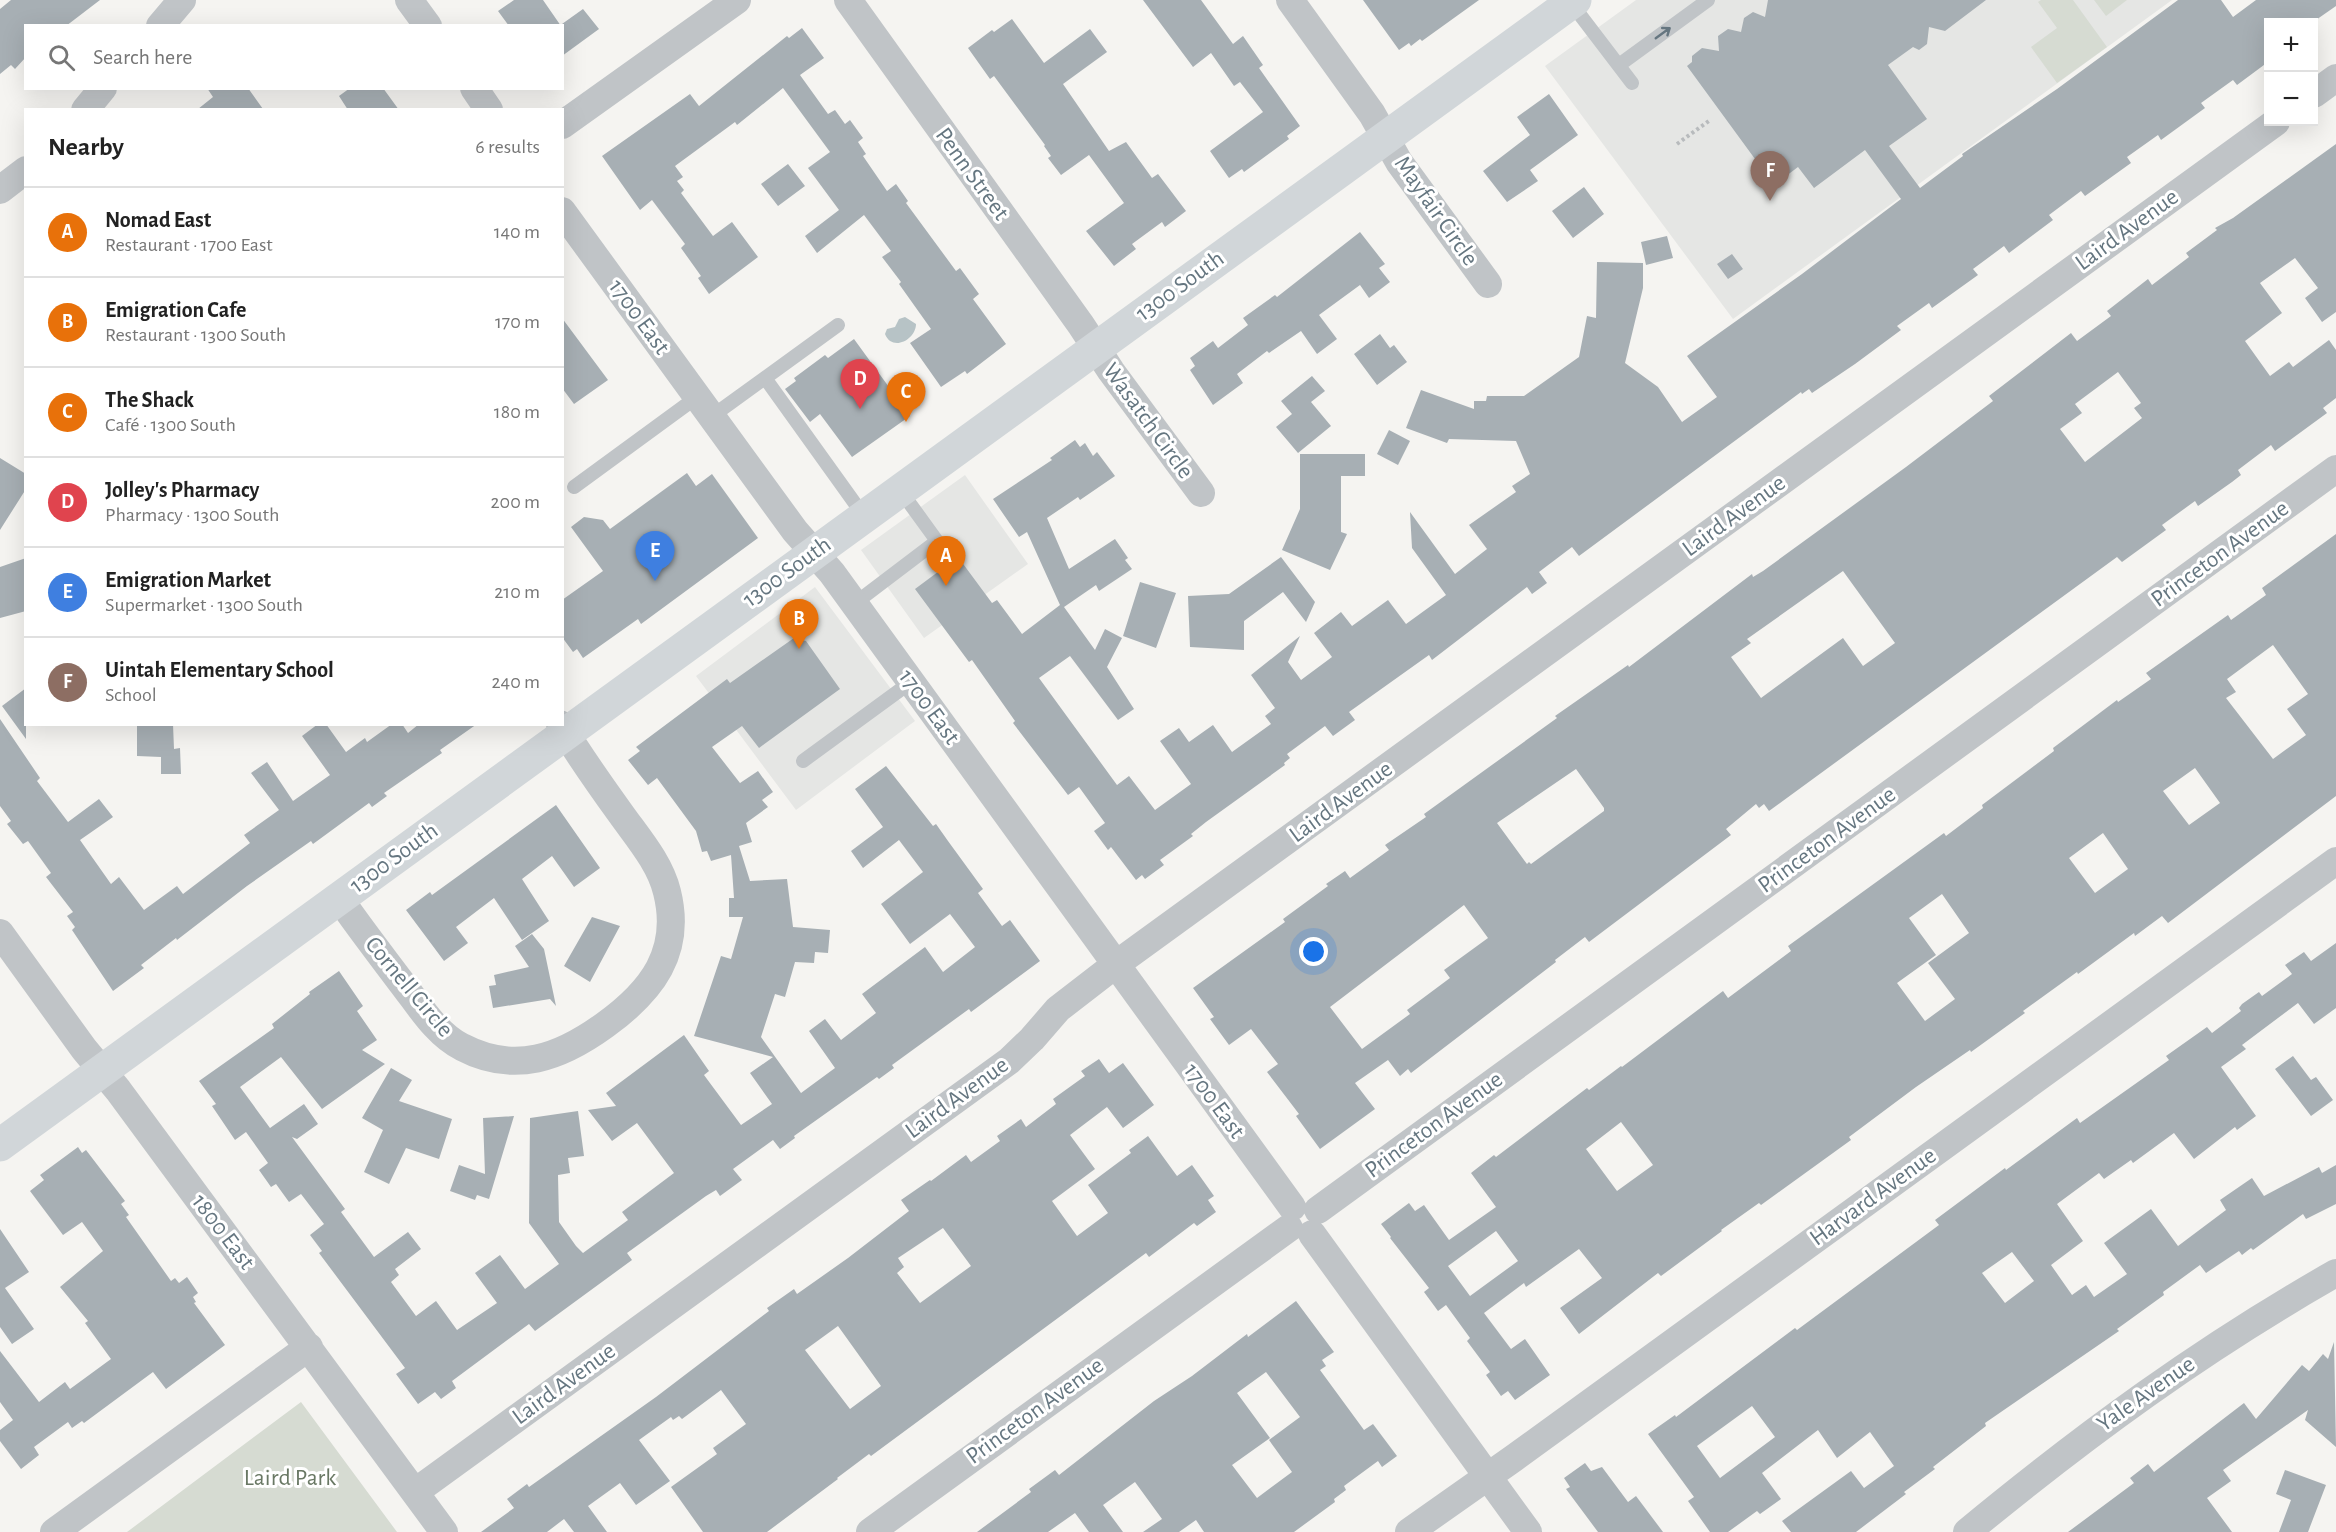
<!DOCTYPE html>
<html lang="en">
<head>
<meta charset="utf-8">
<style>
  :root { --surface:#fff; --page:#f2f2f2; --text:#222; --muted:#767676; --line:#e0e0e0; --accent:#d93025 }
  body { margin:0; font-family:"Alegreya Sans",sans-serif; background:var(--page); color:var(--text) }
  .controls { position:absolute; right:18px; top:18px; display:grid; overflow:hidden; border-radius:0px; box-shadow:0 6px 24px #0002 }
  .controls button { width:54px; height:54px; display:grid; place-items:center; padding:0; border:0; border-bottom:2px solid var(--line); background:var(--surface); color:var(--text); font:30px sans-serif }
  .you { position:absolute; left:1314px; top:952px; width:21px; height:21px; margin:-15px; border:4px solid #fff; border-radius:50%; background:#1a73e8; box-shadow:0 0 0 9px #1a73e833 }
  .badge { display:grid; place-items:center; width:39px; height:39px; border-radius:50%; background:var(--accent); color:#fff; font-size:20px; font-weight:700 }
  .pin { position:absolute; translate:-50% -50px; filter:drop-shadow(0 2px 3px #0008) }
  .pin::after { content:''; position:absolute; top:32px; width:21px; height:18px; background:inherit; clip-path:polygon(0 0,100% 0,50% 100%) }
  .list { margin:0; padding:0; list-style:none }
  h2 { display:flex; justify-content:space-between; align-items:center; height:78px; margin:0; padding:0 24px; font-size:26px }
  h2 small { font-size:20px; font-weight:400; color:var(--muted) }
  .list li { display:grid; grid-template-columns:39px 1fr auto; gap:18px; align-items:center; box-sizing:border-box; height:90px; padding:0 24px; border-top:2px solid var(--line) }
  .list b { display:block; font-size:22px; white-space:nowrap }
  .list p { margin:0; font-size:20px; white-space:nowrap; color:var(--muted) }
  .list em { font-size:20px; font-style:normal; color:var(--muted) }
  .icon { flex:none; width:33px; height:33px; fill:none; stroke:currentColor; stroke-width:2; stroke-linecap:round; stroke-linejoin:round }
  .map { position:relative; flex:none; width:2336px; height:1532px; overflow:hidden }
  .search { position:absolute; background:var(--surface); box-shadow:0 6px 24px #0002; left:24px; top:24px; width:540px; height:66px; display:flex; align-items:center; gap:15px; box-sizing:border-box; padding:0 21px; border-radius:0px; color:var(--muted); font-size:22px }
  .panel { position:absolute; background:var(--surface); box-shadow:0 6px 24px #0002; left:24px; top:108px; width:540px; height:618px; border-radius:0px }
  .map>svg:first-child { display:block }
</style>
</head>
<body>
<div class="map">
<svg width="2336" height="1532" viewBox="0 0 2336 1532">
  <rect width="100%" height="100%" fill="#f5f4f1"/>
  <path fill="#e5e6e4" d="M1636,0H2172L1733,319L1545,66Z
    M965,475L1028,564L924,638L861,550Z
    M815,587L915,721L796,810L696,676Z"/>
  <path fill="#d6dbd2" d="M2041,0H2073L2107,47L2057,83L2031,47L2057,28L2038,2Z
    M2094,0H2127L2106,16Z
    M301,1402L397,1532H127Z"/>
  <path fill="#b7c3c6" d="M905,317L916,324C916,340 892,352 885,334L887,329L895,327L899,319Z"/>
  <path fill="#a7afb4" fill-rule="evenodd" d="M11,0H100L66,26H26V57L15,69L11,65L0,74V9Z
    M514,0H543L561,26H509L498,11Z
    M1143,0H1201L1233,44L1243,36L1263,65L1259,68L1300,126L1287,136L1289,139L1244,172L1242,169L1229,178L1210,151L1263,112L1240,82L1234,86L1211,53L1193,67Z
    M1363,0H1479L1422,41L1420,39L1411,46L1409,43L1399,50Z
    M1768,0H1986L1945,31L1929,27L1927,44L1919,50L1913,47L1888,65L1927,119L1889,146L1920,188L1963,156L1962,154L2057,89L2178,0H2221L2233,17L2256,0H2336V6L2313,22H2268V62L2237,85L2233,80L2201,103L2205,108L2161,140L2158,135L2127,157L2131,163L2085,196L2081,191L2049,215L2053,220L2009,253L2004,246L1973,269L1978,275L1932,308L1929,303L1897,326L1901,330L1855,364L1812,393L1809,389L1802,394L1801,392L1579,556L1572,547L1539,572L1547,583L1532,594L1527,587L1432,660L1429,655L1349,712L1355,720L1333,736L1325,726L1287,754L1290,758L1284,763L1285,765L1206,822L1191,834L1193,836L1160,860L1164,865L1145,879L1142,875L1136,880L1111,847L1108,850L1094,831L1105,823L1079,787L1068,795L1013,723L1015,721L972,660L969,662L915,589L958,557L992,603L997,600L1022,634L1060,605L1027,532L1019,537L993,499L1052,460L1050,458L1075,440L1080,447L1085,443L1093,456L1097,452L1115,476L1080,500L1078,497L1047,518L1069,569L1115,539L1128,558L1125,560L1132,569L1099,591L1096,585L1064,607L1095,650L1105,629L1122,638L1107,667L1134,709L1118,720L1070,656L1039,678L1117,785L1129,776L1155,810L1191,784L1160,741L1179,728L1189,742L1213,725L1232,752L1271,724L1265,716L1275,708L1251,675L1300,636L1288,662L1301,680L1332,657L1314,633L1341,612L1352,626L1388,600L1406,624L1446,595L1412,548L1410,512L1455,574L1487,549L1469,525L1516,492L1512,486L1530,474L1516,441L1449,439L1447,443L1406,428L1421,390L1474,409V401H1486L1487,396H1524L1579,357L1587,316L1596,318L1597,262L1643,263V288L1625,363L1658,387L1682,422L1717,397L1687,356L1802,274L1901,199L1865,150L1814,188L1798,167L1774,185L1687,66L1692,62V56L1702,48L1719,51L1718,36L1728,29L1741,32L1744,18L1753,12L1765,17Z
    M583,9L599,29L562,56V24Z
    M1012,19L1044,63L1090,29L1107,52L1063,84L1109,151L1126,142L1152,178L1158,174L1186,211L1165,227L1162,222L1132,244L1136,249L1114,266L1086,231L1124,203L1089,155L1061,175L1048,158L1051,156L1044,146L1045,145L994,76L990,79L968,48L992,30L994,32Z
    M802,28L824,58L800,75L828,114L835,110L845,124L850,120L863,138L858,142L866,154L863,156L887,191L896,184L908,201L906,203L956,271L960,268L979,294L973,299L1006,344L967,374L965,371L941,387L910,343L931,329L899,284L901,282L882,257L891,251L864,215L817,253L805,236L839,210L808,168L830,152L783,88L737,125L735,122L675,166L683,177L677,181L684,190L681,193L713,236L732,222L758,257L709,294L698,278L701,276L681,248L685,244L652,200L640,210L602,156L690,94L699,106L787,36L789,38Z
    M207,88H248L263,109H198L213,97Z
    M350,88H383L399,110H348L339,96Z
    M1549,94L1578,135L1530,170L1538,181L1507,202L1483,171L1530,135L1517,117Z
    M2336,144V312L2322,322L2305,298L2318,288L2295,258L2260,283L2282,313L2245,341L2270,376L2289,362L2293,367L2329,340L2336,350V398L2323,408L2327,413L2275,451L2271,445L2238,470L2241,475L2232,482L2198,506L2195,501L2162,525L2166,530L2122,562L2117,557L1769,811L1764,804L1759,808L1756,804L1726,829L1731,835L1589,942L1585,937L1555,960L1556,962L1411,1073L1408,1069L1400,1076L1388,1060L1355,1083L1375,1109L1320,1149L1296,1116L1299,1114L1267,1072L1278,1064L1251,1029L1229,1045L1210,1019L1214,1017L1193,988L1285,922L1283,919L1328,886L1326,884L1345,871L1350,878L1389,850L1385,845L1426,817L1424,814L1557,718L1555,716L1628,665L1629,667L1752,574L1753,577L1763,571L1906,467L1993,401L1989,396L2071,333L2077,341L2111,316L2107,311L2148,279L2152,285L2189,257L2186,253L2217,230L2215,228L2233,218ZM2118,372L2141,403L2134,408L2142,418L2085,462L2060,429L2082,413L2075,404ZM1843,571L1895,643L1863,666L1843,638L1761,698L1731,657L1751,643L1747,639ZM1576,769L1604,808V811L1531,864L1529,862L1527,864L1497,823ZM1464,905L1488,938L1444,970L1450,978L1407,1010L1410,1014L1362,1049L1330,1007Z
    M788,164L805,186L778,206L761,184Z
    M1584,187L1604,214L1573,238L1552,211Z
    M1360,232L1385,264L1379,268L1390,282L1369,298L1360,285L1319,315L1337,339L1317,354L1301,331L1269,353L1267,351L1237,374L1243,383L1213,405L1190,370L1195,366L1190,358L1213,341L1218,348L1248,325L1243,318L1275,295L1277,297Z
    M1667,236L1673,258L1646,265L1641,242Z
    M1732,254L1743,269L1728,279L1717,264Z
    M562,318L608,380L574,404L562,388Z
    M1380,334L1390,348L1394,345L1407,362L1377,385L1354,354Z
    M854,339L910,416L852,457L820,414L810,422L785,389L796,381L794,378L825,355L828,358Z
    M1312,376L1325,391L1311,402L1331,426L1298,453L1276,427L1292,414L1281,401Z
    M1389,430L1410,441L1398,465L1377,454Z
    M1300,454H1365V476H1341V532L1347,534L1330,570L1282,550L1300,509Z
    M0,458L26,474V489L0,530Z
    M687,473L696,486L712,474L758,538L641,624L638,619L583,658L577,649L573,652L562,637V600L603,571L571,527L584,517L603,520L610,529Z
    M2336,534V796L2168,923L2162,916L2135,936L2134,933L2078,974L2077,972L2023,1011L2025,1013L1971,1052L1970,1050L1916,1087L1849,1137L1851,1140L1761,1205L1759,1203L1721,1230L1722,1231L1661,1276L1658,1273L1579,1334L1560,1308L1602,1278L1579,1249L1526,1287L1524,1283L1484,1313L1511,1349L1525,1339L1550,1375L1515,1400L1508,1391L1501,1396L1486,1375L1490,1372L1467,1341L1470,1338L1446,1305L1438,1311L1424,1292L1429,1288L1390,1238L1391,1237L1381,1224L1409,1203L1415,1211L1424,1205L1449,1240L1496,1207L1471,1173L1494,1155L1496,1157L1587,1088L1589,1090L1621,1066L1622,1067L1723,991L1728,998L1791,951L1788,946L1944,833L1946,836L1983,808L1982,805L2054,751L2053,748L2117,700L2118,702L2151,679L2146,673L2228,615L2231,620L2266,595L2262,588ZM2273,645L2308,694L2287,709L2306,735L2273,759L2226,698L2236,692L2227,679ZM2195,768L2220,803L2189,825L2163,791ZM2103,833L2128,869L2095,893L2069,858ZM1942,894L1969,933L1928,963L1955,999L1925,1021L1897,983L1936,955L1909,918ZM1621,1122L1653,1165L1617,1191L1586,1149ZM1496,1231L1518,1261L1470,1296L1448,1266Z
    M1281,557L1315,602L1306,622L1283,592L1244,621V650L1190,647L1188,596L1229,594Z
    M26,558V611L0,618V567Z
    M1140,582L1176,593L1156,648L1123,636Z
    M794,638L806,641L840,689L759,748L742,726L712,747L740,783L758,771L773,792L762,800L768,807L746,823L752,842L739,846L750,881L787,879L793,927L830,930L828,953L815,952L814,963L795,962L785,997L775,994L761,1037L801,1093L835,1068L809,1031L825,1019L841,1040L876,1013L862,994L925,947L943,972L975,947L950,914L910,944L881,904L923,872L899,840L863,868L851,851L883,827L855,789L886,766L933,826L936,824L948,841L983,889L978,893L1002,926L1010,920L1040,961L971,1012L969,1009L892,1065L894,1068L879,1079L877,1077L794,1136L795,1138L780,1149L773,1140L733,1169L742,1180L720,1196L716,1190L706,1196L627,1253L632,1260L535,1331L529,1324L452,1381L456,1388L441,1399L435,1392L418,1404L396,1374L405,1368L319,1253L322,1251L310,1235L324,1224L301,1194L289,1202L276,1184L271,1187L259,1170L268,1163L246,1132L235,1140L212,1106L216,1104L199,1081L274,1028L272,1024L310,994L309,992L339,971L363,1006L357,1011L377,1040L362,1050L385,1064L322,1109L281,1057L240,1087L270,1128L304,1104L318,1124L297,1139L292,1137L345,1209L341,1212L374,1257L408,1232L421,1249L395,1269L399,1275L391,1282L416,1316L436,1301L457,1330L497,1303L475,1273L500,1255L525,1289L559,1264L529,1223L530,1118L578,1111L584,1156L568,1158L570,1173L558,1175L559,1222L576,1246L583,1253L628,1220L622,1212L674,1173L637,1123L612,1141L588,1110L616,1106L606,1093L684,1035L709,1071L704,1075L741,1125L772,1104L750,1073L773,1057L694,1036L721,956L731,959L743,917H729V898H734L731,855L711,861L707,851L702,852L696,831L657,778L648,785L628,760L640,751L636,747L727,679L730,683Z
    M26,688V739L2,706Z
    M0,719L40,778L37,781L68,822L99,799L113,817L80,840L111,884L119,877L144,910L177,886L183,894L250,843L244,835L279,810L251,773L267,762L293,801L330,775L302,736L318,724H326L346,752L365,738L367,742L392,724H402L408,733L419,724H477L440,750L442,753L384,793L387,796L372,807L369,803L313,844L311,841L247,886L177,940L176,938L141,965L144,968L113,991L72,930L75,927L67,916L73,912L46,877L51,873L28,841L23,844L7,824L11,821L0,806Z
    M137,724H173L174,749L180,748L181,774H161V757L137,756Z
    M556,805L600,868L574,887L552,856L522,879L549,921L522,940L494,898L456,927L468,943L444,961L406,910L430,892L432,895Z
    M592,917L620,926L590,982L564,966Z
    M532,934L544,949L556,1006L550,999L493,1008L489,986L496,985L494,975L529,967L515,946Z
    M2336,943V1008L2314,1024L2298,1003L2242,1045L2246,1049L2221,1067L2256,1116L2237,1130L2235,1127L2194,1159L2174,1133L2133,1163L2131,1160L2104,1179L2099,1173L2057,1204L2083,1241L2051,1265L2072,1295L2086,1285L2094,1297L2127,1274L2104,1243L2151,1209L2178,1246L2226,1210L2220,1200L2252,1178L2264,1196L2319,1167L2322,1173L2336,1165V1204L2306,1219L2303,1214L2253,1250L2251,1248L2242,1255L2239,1251L2206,1273L2200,1265L2163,1292L2164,1295L2117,1329L2119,1331L1985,1423L1986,1426L1933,1467L1935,1469L1904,1492L1906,1494L1856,1532H1791L1782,1521L1851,1471L1864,1488L1894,1466L1870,1432L1837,1458L1818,1430L1762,1473L1781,1499L1760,1514L1757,1511L1728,1532H1710L1688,1501L1694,1497L1648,1434L1675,1415L1676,1417L1795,1328L1797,1330L1939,1225L1935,1220L2005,1168L2006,1170L2077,1118L2080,1123L2169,1060L2166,1056L2207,1027L2212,1033L2241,1011L2239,1008L2242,1004L2259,992L2262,996L2292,974L2285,965L2304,952L2311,961ZM2012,1252L2034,1281L2005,1303L1982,1273ZM1752,1406L1775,1437L1720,1478L1697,1446Z
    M2293,1056L2311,1080L2316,1077L2333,1100L2311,1116L2275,1069Z
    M1099,1059L1109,1073L1123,1063L1154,1105L1123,1128L1107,1107L1070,1135L1095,1169L1052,1201L1077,1236L1108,1213L1088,1185L1131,1153L1129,1150L1148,1136L1177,1176L1192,1165L1214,1196L1208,1200L1216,1212L1197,1226L1194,1223L1149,1257L1146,1253L871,1456L869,1454L837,1478L838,1479L767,1532H703L671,1487L717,1454L713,1448L746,1424L721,1390L682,1419L679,1416L673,1420L671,1417L639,1440L670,1481L636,1505L620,1483L588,1506L607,1532H574L564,1519L547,1532H481L514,1508L507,1499L527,1484L529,1487L656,1397L769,1311L767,1308L794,1289L797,1294L848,1258L909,1211L901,1200L930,1180L931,1181L966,1155L971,1162L1000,1141L997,1136L1021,1119L1026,1127L1056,1104L1053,1099L1085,1076L1081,1071ZM943,1228L971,1266L920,1303L897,1273L904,1267L898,1258ZM838,1326L881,1386L850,1409L805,1350Z
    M391,1068L412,1080L399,1101L452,1119L439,1159L406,1148L389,1184L364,1172L383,1130L362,1118Z
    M514,1116L489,1199L477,1195L475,1200L450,1191L459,1165L485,1174L483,1118Z
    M78,1147L82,1153L86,1150L125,1201L121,1204L129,1215L126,1217L171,1281L175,1278L179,1283L187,1277L198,1293L193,1297L196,1302L194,1303L225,1345L166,1389L153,1372L84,1423L82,1421L72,1428L68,1422L34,1447L39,1455L21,1469L0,1441V1430L13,1420L0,1402V1351L39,1402L65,1382L70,1389L111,1359L85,1323L88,1321L60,1287L103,1251L82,1222L63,1235L30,1191L44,1180L40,1175Z
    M0,1229L29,1272L5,1288L34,1329L12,1344L0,1327Z
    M1296,1301L1334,1352L1322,1360L1326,1366L1320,1370L1364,1430L1373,1424L1397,1456L1382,1467L1378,1461L1344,1486L1346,1490L1334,1499L1335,1502L1294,1532H1204L1196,1520L1179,1532H1143L1162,1519L1135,1482L1103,1505L1123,1532H1089L1075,1513L1048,1532H977L1031,1492L1029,1489L1055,1470L1059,1475L1154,1401L1192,1376L1247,1334L1248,1337ZM1266,1372L1300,1417L1269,1440L1292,1472L1257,1498L1232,1465L1270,1438L1237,1393Z
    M2334,1342L2336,1447L2305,1420L2308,1410L2223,1470L2231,1481L2207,1498L2232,1532H2068L2134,1483L2130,1478L2148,1464L2154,1472L2244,1403L2256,1419L2302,1365L2309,1371L2323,1354L2328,1359Z
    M1585,1463L1591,1471L1602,1467L1628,1502L1636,1496L1663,1532H1598L1566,1489L1570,1487L1564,1478Z
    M2285,1470L2326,1485L2308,1532H2279L2291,1500L2276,1494Z"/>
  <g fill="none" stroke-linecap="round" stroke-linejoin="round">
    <path stroke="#b8bbbd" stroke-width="4" stroke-dasharray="3 3" stroke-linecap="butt" d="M1677,144L1709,121"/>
    <path stroke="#c0c4c7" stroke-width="14" d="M1571,3L1632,83
      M1619,65L1708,0
      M765,378L838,325
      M711,417L765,378L864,516
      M574,487L697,397
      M854,604L937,541L900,490
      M803,761L911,682"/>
    <path stroke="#c0c4c7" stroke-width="28" d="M409,0L428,26
      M848,0L1081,325L1111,371L1201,493
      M1290,0L1372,114L1399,162L1488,284
      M160,26L182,0
      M474,88L489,110
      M2314,94L2336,78
      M85,110L103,88
      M562,125L737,0
      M0,190L26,170
      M562,211L795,531L832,573L1292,1207
      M339,898C359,927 380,954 401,982C419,1005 436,1034 462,1047C515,1075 561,1057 605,1025C652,991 682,952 667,892C660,863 638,838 621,814C600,785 579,755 560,724
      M0,933L84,1049L118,1090L444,1532
      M1318,1210L2336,469
      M1312,1234L1528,1532
      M415,1492L1009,1061L1032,1039L1058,1009L1115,965L2276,122
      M54,1532L309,1347
      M870,1532L1289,1228
      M1409,1532L1514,1458L2336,861
      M1967,1532C2086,1434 2202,1349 2336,1273"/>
    <path stroke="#d1d6d9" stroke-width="33" d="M0,1145L1575,0"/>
  </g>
  <defs><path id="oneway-shaft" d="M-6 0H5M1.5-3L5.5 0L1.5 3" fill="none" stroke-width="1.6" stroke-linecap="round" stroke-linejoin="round" transform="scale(1.5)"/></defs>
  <use stroke="#657680" href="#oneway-shaft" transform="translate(1663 33) rotate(-36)"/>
  <g text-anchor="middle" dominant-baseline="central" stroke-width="6" stroke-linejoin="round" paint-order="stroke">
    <g font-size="24" fill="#657680" stroke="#fff">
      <text transform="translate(972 174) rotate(54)">Penn Street</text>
      <text transform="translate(1436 211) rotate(55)">Mayfair Circle</text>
      <text transform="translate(2127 230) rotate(-36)">Laird Avenue</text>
      <text transform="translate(1180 286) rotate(-36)">1300 South</text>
      <text transform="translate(639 317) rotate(54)">1700 East</text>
      <text transform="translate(1148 421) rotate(54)">Wasatch Circle</text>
      <text transform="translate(1734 516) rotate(-36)">Laird Avenue</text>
      <text transform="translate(2220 554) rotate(-36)">Princeton Avenue</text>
      <text transform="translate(787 572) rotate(-36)">1300 South</text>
      <text transform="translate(929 707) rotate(54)">1700 East</text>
      <text transform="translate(1341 802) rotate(-36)">Laird Avenue</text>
      <text transform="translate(1827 840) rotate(-36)">Princeton Avenue</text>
      <text transform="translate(394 858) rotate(-36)">1300 South</text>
      <text transform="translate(409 987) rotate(50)">Cornell Circle</text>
      <text transform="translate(957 1098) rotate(-36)">Laird Avenue</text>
      <text transform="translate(1214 1101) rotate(54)">1700 East</text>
      <text transform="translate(1434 1125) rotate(-36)">Princeton Avenue</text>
      <text transform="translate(1873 1197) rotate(-36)">Harvard Avenue</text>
      <text transform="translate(223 1232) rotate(53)">1800 East</text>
      <text transform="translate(564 1384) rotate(-36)">Laird Avenue</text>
      <text transform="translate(2146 1394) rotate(-35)">Yale Avenue</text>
      <text transform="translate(1035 1411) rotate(-36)">Princeton Avenue</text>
    </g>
    <g font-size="24" fill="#697864" stroke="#fff">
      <text x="290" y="1478">Laird Park</text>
    </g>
  </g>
</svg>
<div class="controls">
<button>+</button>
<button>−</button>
</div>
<div class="you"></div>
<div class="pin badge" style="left:946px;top:586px;background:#e8710a">A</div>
<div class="pin badge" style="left:799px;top:649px;background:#e8710a">B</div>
<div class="pin badge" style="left:906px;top:422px;background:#e8710a">C</div>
<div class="pin badge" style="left:860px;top:409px;background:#e0444e">D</div>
<div class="pin badge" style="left:655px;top:581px;background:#3f7fe0">E</div>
<div class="pin badge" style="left:1770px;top:201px;background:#8d6e63">F</div>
<div class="search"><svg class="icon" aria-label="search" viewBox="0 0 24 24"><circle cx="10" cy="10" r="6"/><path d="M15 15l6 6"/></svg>Search here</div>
<section class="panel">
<h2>Nearby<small>6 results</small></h2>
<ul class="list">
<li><span class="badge" style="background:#e8710a">A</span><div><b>Nomad East</b><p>Restaurant · 1700 East</p></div><em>140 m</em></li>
<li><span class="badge" style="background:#e8710a">B</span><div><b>Emigration Cafe</b><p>Restaurant · 1300 South</p></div><em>170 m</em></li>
<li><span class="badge" style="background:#e8710a">C</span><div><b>The Shack</b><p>Café · 1300 South</p></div><em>180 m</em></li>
<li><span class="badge" style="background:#e0444e">D</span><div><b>Jolley's Pharmacy</b><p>Pharmacy · 1300 South</p></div><em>200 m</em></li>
<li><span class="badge" style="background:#3f7fe0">E</span><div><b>Emigration Market</b><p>Supermarket · 1300 South</p></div><em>210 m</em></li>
<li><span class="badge" style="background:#8d6e63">F</span><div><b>Uintah Elementary School</b><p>School</p></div><em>240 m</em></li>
</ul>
</section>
</div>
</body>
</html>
